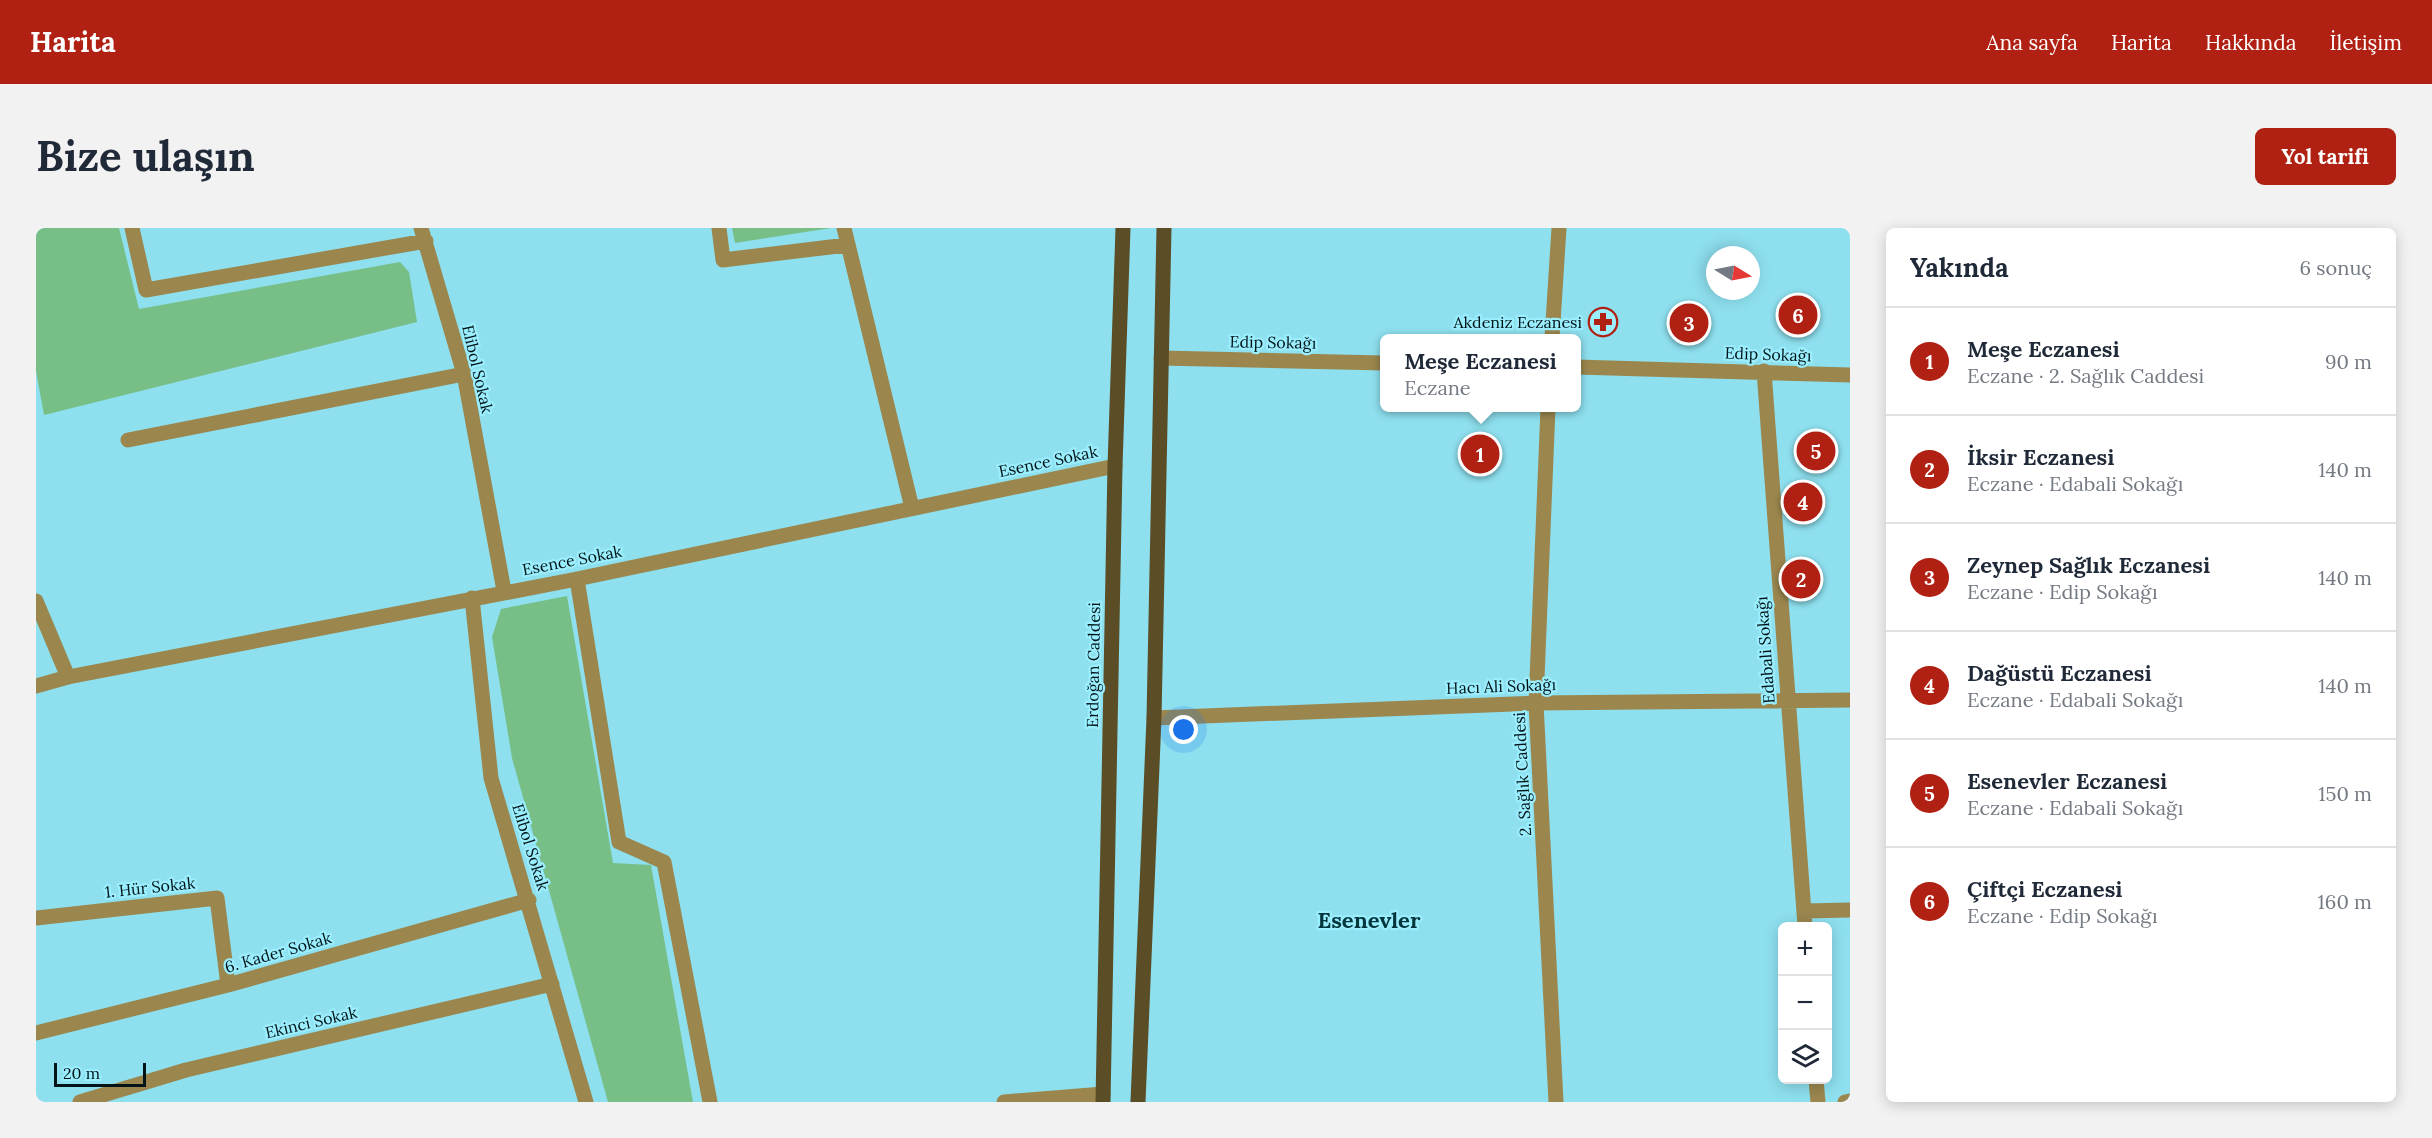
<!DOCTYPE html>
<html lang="tr">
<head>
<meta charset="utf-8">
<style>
  :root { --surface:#fff; --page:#f2f2f3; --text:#1f2937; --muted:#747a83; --line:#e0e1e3; --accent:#b02113 }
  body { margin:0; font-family:Lora,serif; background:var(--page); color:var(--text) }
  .controls { position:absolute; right:18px; bottom:18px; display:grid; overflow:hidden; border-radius:9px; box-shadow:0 3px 15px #0003 }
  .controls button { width:54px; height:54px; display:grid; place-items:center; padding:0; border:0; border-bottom:2px solid var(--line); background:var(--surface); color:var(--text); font:30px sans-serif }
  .compass { position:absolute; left:1670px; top:18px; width:54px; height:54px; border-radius:50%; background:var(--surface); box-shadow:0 3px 15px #0003; rotate:100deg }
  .scale { position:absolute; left:18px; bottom:15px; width:92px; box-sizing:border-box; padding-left:6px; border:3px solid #001418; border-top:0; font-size:16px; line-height:21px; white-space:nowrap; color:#001418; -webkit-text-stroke:4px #9beefd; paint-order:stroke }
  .you { position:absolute; left:1148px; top:502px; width:21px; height:21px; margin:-15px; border:4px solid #fff; border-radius:50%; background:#1a73e8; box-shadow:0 0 0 9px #1a73e833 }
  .badge { display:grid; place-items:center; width:39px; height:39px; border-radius:50%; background:var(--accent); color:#fff; font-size:20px; font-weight:700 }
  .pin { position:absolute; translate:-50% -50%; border:3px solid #fff; box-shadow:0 2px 6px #0006 }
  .popup { position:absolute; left:1344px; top:106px; width:201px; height:78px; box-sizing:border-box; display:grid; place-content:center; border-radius:9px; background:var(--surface); filter:drop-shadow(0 2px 4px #0005); font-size:20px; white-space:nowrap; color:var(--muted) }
  .popup b { font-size:22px; color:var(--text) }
  .popup::after { content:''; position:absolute; left:50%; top:100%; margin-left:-12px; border:12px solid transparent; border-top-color:var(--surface) }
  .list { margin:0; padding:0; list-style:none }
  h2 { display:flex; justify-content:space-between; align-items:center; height:78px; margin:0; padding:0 24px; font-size:26px }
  h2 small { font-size:20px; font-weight:400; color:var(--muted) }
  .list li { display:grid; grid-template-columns:39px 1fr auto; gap:18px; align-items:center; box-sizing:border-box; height:108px; padding:0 24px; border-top:2px solid var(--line) }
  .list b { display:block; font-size:22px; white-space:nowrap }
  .list p { margin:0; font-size:20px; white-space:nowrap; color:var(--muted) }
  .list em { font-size:20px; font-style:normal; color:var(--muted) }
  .icon { flex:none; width:33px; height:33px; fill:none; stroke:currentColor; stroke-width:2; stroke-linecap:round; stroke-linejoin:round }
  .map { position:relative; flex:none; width:1814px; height:874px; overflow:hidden; border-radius:9px }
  header { display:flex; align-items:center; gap:36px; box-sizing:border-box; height:84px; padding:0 30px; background:var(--accent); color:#fff }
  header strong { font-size:28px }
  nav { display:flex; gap:33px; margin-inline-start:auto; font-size:21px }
  .intro { display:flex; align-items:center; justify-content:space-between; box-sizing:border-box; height:144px; padding:0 36px }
  h1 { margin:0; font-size:42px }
  .button { padding:15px 27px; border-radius:9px; background:var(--accent); color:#fff; font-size:21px; font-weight:700 }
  main { display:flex; gap:36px; padding:0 36px }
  aside { flex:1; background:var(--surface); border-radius:9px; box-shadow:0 3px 15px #0003 }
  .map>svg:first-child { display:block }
</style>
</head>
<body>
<header>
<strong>Harita</strong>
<nav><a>Ana sayfa</a><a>Harita</a><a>Hakkında</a><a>İletişim</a></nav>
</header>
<div class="intro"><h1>Bize ulaşın</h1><a class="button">Yol tarifi</a></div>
<main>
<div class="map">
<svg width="1814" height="874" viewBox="0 0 1814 874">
  <rect width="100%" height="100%" fill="#8ee0ef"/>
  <path fill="#77bf87" d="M0,0H83L103,81L364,34L373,44L381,94L8,187L0,143Z
    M696,0H795L699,15Z
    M531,368L577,635L615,637L657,874H572L476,530L456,409L465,381Z"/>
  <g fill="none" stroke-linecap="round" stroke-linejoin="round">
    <path stroke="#9b874e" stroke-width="15" d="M96,0L110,62L390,13
      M385,0L428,146L468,363
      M683,0L687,32L811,17
      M808,0L876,280
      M1516,110L1523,0
      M1125,130L1348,135
      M1540,139L1814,147
      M1728,143L1769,698
      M1512,180L1500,475L1520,874
      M92,212L428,146
      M541,351L583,614L628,634L674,874
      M436,370L455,550L550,874
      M0,373L32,449
      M0,458L32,449L541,351L1079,238
      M1118,490L1500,475L1814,472
      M1768,683L1814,682
      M0,690L181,670L192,757
      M0,805L192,757L493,672
      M1780,852L1782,874
      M44,874L150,842L516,756
      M968,874L1067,866
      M1809,874L1814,873"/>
    <path stroke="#5b4d25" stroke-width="15" d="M1067,874L1079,238L1087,0
      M1102,874L1118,490L1128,0"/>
  </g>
  <defs>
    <g id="pharmacy-ring" transform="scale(1.5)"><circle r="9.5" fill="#9beefd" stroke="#b02113" stroke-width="1.5"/><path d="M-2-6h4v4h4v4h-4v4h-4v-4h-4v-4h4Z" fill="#b02113"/></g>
  </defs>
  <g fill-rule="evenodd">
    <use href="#pharmacy-ring" x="1567" y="94"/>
  </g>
  <g text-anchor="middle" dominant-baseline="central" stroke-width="4.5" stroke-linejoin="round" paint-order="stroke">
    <g font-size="16" fill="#001418" stroke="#9beefd" text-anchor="end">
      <text x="1546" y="94">Akdeniz Eczanesi</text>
    </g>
    <g font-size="16" fill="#001418" stroke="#9beefd">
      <text transform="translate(1237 114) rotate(1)">Edip Sokağı</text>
      <text transform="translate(1732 126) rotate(2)">Edip Sokağı</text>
      <text transform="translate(442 141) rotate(77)">Elibol Sokak</text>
      <text transform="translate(1012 233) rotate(-12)">Esence Sokak</text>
      <text transform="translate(536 332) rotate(-11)">Esence Sokak</text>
      <text transform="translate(1729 422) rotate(-94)">Edabali Sokağı</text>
      <text transform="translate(1057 437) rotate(-89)">Erdoğan Caddesi</text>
      <text transform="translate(1465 458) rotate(-2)">Hacı Ali Sokağı</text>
      <text transform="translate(1486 546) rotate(-93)">2. Sağlık Caddesi</text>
      <text transform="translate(495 619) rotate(73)">Elibol Sokak</text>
      <text transform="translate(114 659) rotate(-6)">1. Hür Sokak</text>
      <text transform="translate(242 724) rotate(-16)">6. Kader Sokak</text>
      <text transform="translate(275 794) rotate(-13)">Ekinci Sokak</text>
    </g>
    <g font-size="22" font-weight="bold" fill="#05363d" stroke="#9beefd">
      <text x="1333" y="692">Esenevler</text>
    </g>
  </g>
</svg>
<div class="controls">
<button>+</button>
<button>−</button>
<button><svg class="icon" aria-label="layers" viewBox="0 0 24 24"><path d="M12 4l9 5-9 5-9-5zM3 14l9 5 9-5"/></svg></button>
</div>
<svg class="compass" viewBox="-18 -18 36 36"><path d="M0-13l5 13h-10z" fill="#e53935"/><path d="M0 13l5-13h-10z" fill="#747a83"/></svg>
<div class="scale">20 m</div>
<div class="you"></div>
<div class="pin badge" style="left:1444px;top:226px">1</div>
<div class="popup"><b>Meşe Eczanesi</b>Eczane</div>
<div class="pin badge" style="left:1765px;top:351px">2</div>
<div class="pin badge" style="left:1653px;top:95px">3</div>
<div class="pin badge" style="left:1767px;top:274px">4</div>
<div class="pin badge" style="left:1780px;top:223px">5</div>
<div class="pin badge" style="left:1762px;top:87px">6</div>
</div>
<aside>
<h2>Yakında<small>6 sonuç</small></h2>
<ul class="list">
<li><span class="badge">1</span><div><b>Meşe Eczanesi</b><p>Eczane · 2. Sağlık Caddesi</p></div><em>90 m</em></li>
<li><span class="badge">2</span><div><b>İksir Eczanesi</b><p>Eczane · Edabali Sokağı</p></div><em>140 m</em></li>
<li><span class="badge">3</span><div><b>Zeynep Sağlık Eczanesi</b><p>Eczane · Edip Sokağı</p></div><em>140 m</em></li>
<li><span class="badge">4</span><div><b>Dağüstü Eczanesi</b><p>Eczane · Edabali Sokağı</p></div><em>140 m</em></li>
<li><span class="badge">5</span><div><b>Esenevler Eczanesi</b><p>Eczane · Edabali Sokağı</p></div><em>150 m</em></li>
<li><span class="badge">6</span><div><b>Çiftçi Eczanesi</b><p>Eczane · Edip Sokağı</p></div><em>160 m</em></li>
</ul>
</aside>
</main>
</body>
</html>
